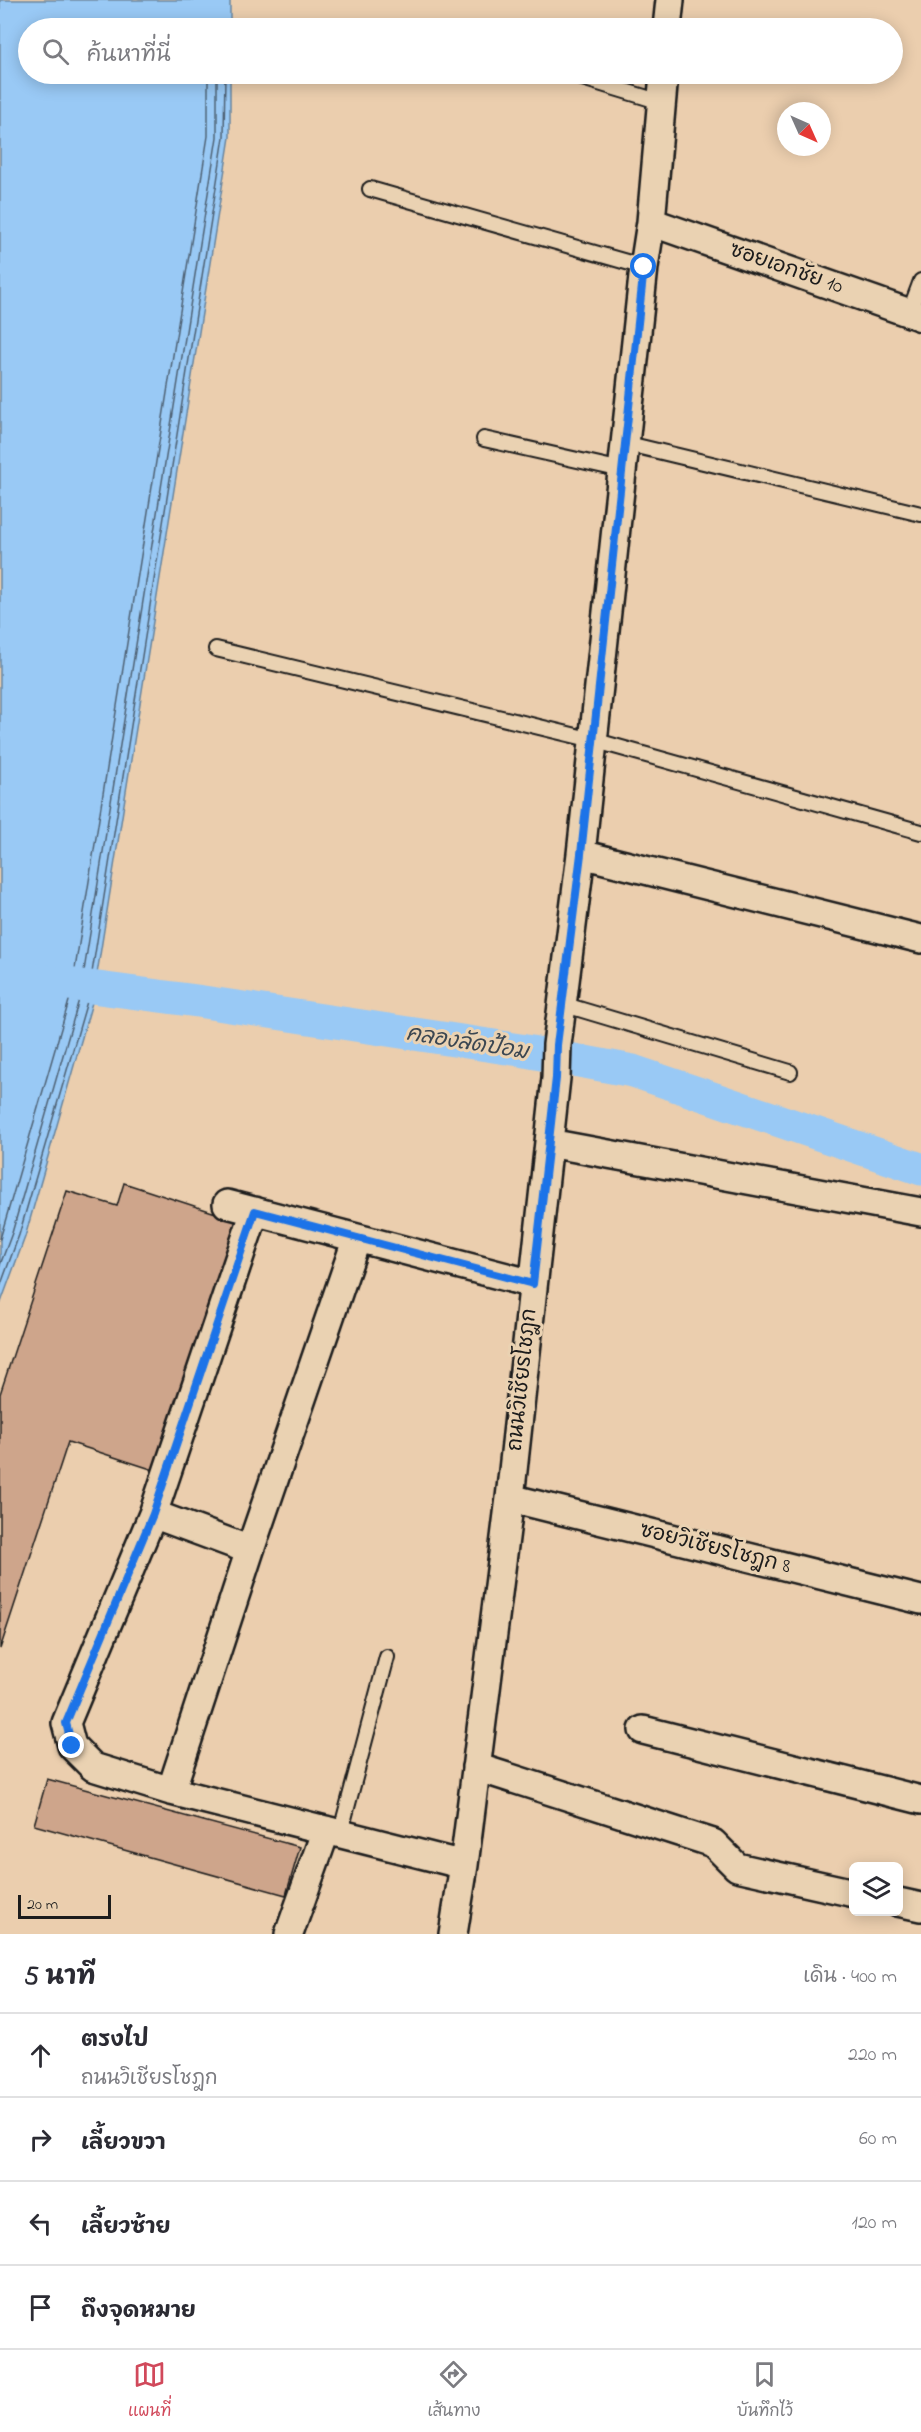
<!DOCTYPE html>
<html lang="th">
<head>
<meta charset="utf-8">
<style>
  :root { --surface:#fff; --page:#f7f7f7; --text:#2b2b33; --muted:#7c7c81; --line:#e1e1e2; --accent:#d1495b }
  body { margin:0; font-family:"Indie Flower","Playpen Sans Thai",sans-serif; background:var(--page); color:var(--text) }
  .controls { position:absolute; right:18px; bottom:18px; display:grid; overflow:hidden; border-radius:9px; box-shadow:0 3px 15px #0003 }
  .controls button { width:54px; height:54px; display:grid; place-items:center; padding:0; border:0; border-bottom:2px solid var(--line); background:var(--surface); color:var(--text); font:30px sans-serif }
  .compass { position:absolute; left:777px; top:102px; width:54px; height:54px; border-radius:50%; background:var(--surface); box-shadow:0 3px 15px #0003; rotate:135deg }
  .scale { position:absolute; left:18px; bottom:15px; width:93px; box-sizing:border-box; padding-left:6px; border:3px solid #1c1c1c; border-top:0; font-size:16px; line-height:21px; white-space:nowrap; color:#1c1c1c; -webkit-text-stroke:4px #ead2b2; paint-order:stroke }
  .stop { position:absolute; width:18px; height:18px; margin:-14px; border:4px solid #1a73e8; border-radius:50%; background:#fff }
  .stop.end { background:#1a73e8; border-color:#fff; box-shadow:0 2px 6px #0008 }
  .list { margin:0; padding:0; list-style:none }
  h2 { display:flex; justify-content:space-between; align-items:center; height:78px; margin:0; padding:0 24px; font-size:26px }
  h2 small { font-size:20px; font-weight:400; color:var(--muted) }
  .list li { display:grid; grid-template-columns:39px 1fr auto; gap:18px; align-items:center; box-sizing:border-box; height:84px; padding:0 24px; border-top:2px solid var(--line) }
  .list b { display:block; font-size:22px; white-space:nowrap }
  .list p { margin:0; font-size:20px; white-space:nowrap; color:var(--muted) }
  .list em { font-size:20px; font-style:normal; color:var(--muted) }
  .icon { flex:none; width:33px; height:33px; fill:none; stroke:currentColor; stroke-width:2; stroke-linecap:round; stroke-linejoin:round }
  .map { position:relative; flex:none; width:921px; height:1934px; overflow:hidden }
  .search { position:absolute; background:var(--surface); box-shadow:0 3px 15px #0003; left:18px; right:18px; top:18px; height:66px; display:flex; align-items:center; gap:15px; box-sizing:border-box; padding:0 21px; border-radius:33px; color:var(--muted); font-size:22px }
  .sheet { height:414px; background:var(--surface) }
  nav { display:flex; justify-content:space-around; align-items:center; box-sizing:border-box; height:84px; border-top:2px solid var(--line); background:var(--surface); font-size:16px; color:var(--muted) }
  nav a { display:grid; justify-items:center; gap:3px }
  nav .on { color:var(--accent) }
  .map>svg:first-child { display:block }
</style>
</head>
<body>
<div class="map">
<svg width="921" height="1934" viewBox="0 0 921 1934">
  <rect width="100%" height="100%" fill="#ebceae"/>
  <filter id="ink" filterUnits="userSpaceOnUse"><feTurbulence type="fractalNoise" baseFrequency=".0167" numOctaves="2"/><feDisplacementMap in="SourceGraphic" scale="12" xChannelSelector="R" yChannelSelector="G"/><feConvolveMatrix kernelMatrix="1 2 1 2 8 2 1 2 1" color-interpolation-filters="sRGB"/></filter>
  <g filter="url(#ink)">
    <path fill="#99c9f5" stroke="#67849e" stroke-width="1.5" d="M0,0H230V28H28V74H230V137L93,999L25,1237L0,1305Z"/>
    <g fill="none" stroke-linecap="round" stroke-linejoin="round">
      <path stroke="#4e6173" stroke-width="1.5" d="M0,1239L71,994L208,136V74
        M0,1265L12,1233L80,996L217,137V74
        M0,1287L19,1235L88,998L224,137L225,74"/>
      <path stroke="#99c9f5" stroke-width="33" d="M0,975L197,1001L520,1050L633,1071L921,1169"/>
    </g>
    <path fill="#cea58b" stroke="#1c1c1c" stroke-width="1.5" d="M124,1183L237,1220L154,1470L68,1442L0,1649V1394L67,1191L117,1206Z
      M47,1779L300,1847L286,1895L34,1825Z"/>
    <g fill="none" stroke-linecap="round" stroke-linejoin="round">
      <g stroke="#1c1c1c" stroke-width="18">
        <path id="service" d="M569,74L661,102
          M370,189L644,267
          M909,313L921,281
          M484,439L622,470
          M624,443L921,514
          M216,649L593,740L921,832
          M562,1004L790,1072
          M340,1834L387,1657"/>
      </g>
      <g stroke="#1c1c1c" stroke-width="32">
        <path id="minor" d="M667,28L670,0
          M651,222L921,317
          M581,854L921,939
          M549,1143L921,1212
          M227,1204L533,1284
          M357,1238L250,1550L171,1791L464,1865
          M510,1498L921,1600
          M153,1514L66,1723L72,1746L93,1767L171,1791
          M250,1550L153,1514L255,1211
          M643,1730L921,1800
          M476,1767L713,1843L737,1867L854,1893
          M898,1902L921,1907
          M289,1934L326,1830
          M453,1934L464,1865L510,1498L556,1078L557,1045L581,854L644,267L651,222L664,74"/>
      </g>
      <use href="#service" stroke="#ead2b2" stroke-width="14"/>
      <use href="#minor" stroke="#ead2b2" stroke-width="27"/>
    </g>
  </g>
  <g fill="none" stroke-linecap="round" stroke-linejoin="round" filter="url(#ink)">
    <path stroke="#1a73e8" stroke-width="8" d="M72,1746L66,1723L153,1514L255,1211L533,1284L556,1078L557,1045L581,854L644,267"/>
  </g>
  <g text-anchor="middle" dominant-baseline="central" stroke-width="6" stroke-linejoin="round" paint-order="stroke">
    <g font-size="21" fill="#1c1c1c" stroke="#ead2b2">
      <text transform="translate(786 269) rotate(19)">ซอยเอกชัย 10</text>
      <text transform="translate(523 1380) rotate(-84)">ถนนวิเชียรโชฎก</text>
      <text transform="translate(715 1549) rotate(14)">ซอยวิเชียรโชฎก 8</text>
    </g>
    <g font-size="22" font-style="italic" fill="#3b4752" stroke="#ead2b2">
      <text transform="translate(467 1044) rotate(9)">คลองลัดป้อม</text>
    </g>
  </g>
</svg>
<div class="controls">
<button><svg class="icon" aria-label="layers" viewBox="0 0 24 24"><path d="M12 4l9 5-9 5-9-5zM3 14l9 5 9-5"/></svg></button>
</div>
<svg class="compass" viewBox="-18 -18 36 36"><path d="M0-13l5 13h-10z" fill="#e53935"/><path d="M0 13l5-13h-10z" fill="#7c7c81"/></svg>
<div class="scale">20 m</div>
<div class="stop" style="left:644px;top:267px"></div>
<div class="stop end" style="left:72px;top:1746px"></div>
<div class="search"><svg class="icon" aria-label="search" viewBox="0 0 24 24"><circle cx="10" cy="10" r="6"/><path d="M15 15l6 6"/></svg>ค้นหาที่นี่</div>
</div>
<section class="sheet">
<h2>5 นาที<small>เดิน · 400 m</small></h2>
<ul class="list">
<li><svg class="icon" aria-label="ahead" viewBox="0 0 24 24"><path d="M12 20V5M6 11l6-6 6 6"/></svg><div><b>ตรงไป</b><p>ถนนวิเชียรโชฎก</p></div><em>220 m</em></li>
<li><svg class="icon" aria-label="right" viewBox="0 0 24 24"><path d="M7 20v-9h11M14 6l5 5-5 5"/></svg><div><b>เลี้ยวขวา</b></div><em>60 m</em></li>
<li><svg class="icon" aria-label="left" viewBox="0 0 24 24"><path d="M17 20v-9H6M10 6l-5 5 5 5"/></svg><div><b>เลี้ยวซ้าย</b></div><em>120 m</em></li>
<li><svg class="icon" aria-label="arrive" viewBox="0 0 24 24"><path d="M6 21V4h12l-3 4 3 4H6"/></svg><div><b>ถึงจุดหมาย</b></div></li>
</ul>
</section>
<nav>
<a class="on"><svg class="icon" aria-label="map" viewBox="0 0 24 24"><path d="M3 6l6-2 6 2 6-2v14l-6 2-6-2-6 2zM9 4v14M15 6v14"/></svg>แผนที่</a>
<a><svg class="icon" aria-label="directions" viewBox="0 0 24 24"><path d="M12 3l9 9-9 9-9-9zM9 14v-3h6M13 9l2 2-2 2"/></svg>เส้นทาง</a>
<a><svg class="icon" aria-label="saved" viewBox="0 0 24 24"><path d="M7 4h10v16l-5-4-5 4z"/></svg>บันทึกไว้</a>
</nav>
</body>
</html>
